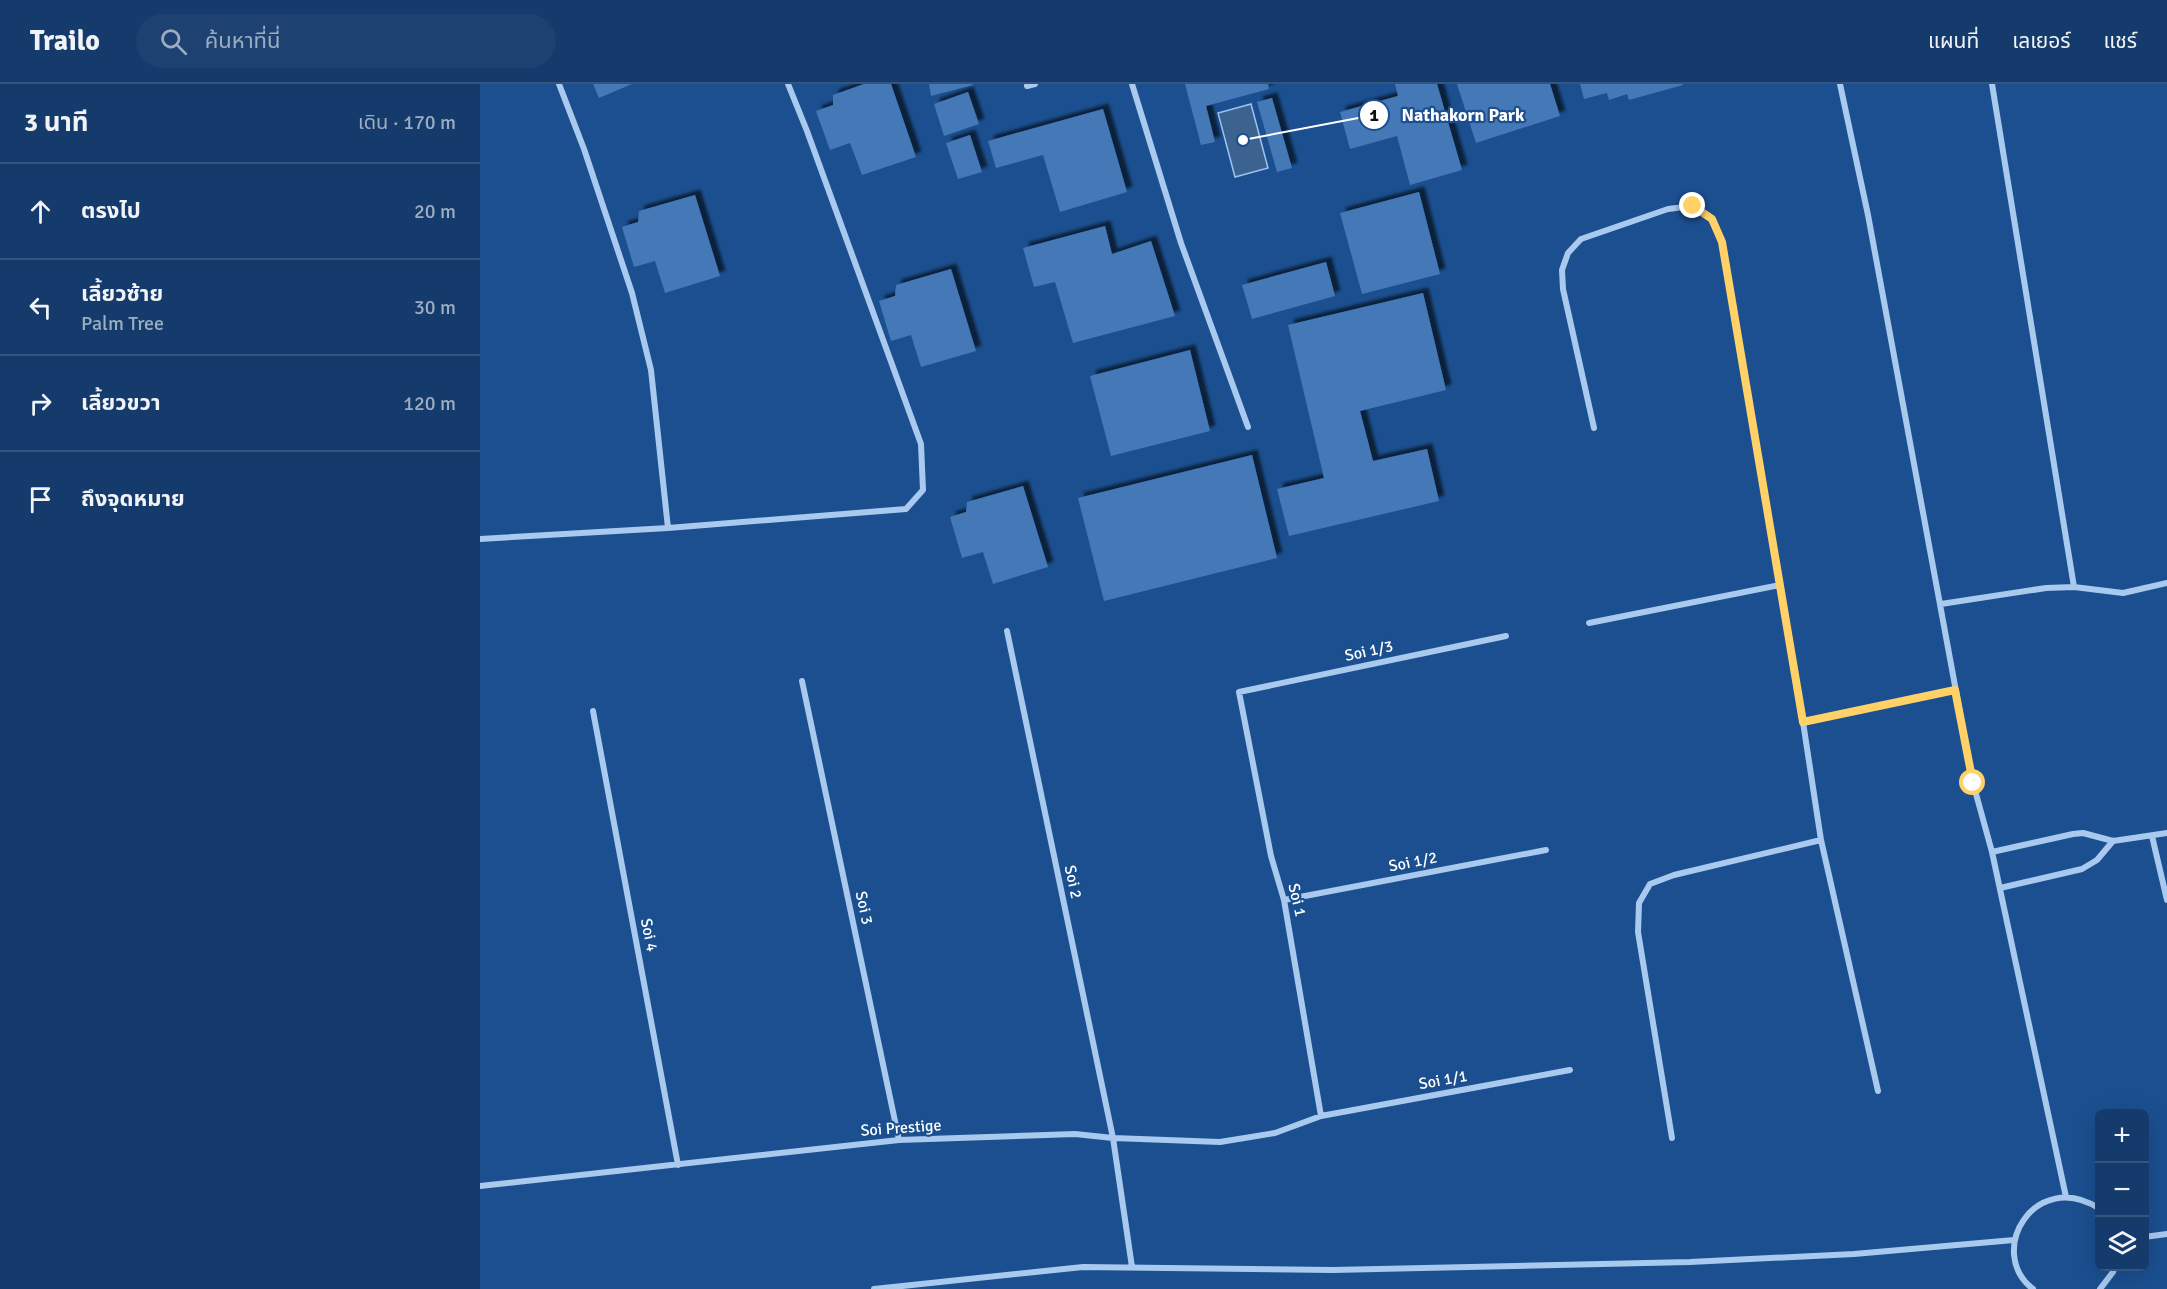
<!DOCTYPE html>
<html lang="th">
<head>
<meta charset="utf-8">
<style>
  :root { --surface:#143b6b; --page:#1d4271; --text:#f1f3f6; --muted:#9dadc1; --line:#33557e }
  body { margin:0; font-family:Signika,"Noto Sans Thai",sans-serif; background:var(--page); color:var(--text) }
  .controls { position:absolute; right:18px; bottom:18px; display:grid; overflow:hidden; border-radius:9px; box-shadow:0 6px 24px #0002 }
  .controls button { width:54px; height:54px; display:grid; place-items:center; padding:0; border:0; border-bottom:2px solid var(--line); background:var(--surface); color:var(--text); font:30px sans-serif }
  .stop { position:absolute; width:18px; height:18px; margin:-14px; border:4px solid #ffd166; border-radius:50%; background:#fff }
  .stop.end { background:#ffd166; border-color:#fff; box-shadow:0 2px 6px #0008 }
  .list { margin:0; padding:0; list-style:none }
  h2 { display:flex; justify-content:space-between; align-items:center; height:78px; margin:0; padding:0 24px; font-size:26px }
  h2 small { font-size:20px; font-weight:400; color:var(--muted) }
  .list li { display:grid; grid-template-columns:39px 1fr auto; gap:18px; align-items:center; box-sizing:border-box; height:96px; padding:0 24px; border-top:2px solid var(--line) }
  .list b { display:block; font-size:22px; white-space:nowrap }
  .list p { margin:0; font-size:20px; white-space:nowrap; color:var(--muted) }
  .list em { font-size:20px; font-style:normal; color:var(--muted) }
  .icon { flex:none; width:33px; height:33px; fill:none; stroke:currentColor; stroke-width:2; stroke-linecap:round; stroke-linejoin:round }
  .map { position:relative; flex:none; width:1687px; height:1205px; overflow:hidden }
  header { display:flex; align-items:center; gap:36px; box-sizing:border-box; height:84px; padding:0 30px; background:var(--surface); border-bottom:2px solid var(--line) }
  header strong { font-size:28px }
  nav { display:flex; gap:33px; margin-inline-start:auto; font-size:21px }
  .search { width:420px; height:54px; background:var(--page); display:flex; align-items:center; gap:15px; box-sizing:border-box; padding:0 21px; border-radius:33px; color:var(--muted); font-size:22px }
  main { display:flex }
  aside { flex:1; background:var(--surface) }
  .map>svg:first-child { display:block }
</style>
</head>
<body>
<header>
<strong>Trailo</strong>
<div class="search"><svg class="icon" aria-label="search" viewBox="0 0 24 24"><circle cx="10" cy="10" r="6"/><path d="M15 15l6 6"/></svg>ค้นหาที่นี่</div>
<nav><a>แผนที่</a><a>เลเยอร์</a><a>แชร์</a></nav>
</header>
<main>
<aside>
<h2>3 นาที<small>เดิน · 170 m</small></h2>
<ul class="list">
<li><svg class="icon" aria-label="ahead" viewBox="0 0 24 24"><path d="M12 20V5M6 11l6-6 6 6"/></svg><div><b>ตรงไป</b></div><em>20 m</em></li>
<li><svg class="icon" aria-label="left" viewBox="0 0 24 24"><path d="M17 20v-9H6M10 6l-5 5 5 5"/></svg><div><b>เลี้ยวซ้าย</b><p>Palm Tree</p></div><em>30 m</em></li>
<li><svg class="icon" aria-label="right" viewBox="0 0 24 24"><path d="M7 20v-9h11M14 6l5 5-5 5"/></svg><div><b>เลี้ยวขวา</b></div><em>120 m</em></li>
<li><svg class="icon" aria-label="arrive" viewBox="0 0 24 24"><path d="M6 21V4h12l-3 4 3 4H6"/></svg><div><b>ถึงจุดหมาย</b></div></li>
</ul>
</aside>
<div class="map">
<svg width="1687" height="1205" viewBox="0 0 1687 1205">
  <defs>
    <filter id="shadow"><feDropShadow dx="5.5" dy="-5.5" stdDeviation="1.5" flood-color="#0009"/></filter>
  </defs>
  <rect width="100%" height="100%" fill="#1b4f8f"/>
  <path fill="#3c6290" stroke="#9cc4f0" stroke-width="1.5" d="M771,20L788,84L755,93L738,29Z"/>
  <path fill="#4478b7" filter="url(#shadow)" d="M113,0H152L119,14Z
    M384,0H411L436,73L382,91L370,59L350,66L336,27L353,21V11Z
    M449,0H493V1L451,12Z
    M705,0H788L789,5L726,22L735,58L721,61Z
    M915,0H957L982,86L930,101L917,52L870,65L860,28L918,12Z
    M977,0H1070L1080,32L996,59Z
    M1100,0H1203V1L1149,16L1147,10L1129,16L1127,9L1104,15Z
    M488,8L499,40L464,52L454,20Z
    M792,14L812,84L797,88L777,18Z
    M623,25L647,108L580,128L563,71L516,84L508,57Z
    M490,51L502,88L478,95L466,59Z
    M939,108L960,190L882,210L860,129Z
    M215,111L240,192L185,209L175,177L154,183L142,143L158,138L159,127Z
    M625,142L632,170L671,157L695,232L593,259L575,198L554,203L543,164Z
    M846,178L855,212L772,235L762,201Z
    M471,185L496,267L441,283L431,251L411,257L399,217L415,212L416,201Z
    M943,209L966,306L880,327L893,377L947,365L959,417L809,452L797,405L844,394L808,241Z
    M710,266L730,347L631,372L610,292Z
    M772,371L797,474L624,517L598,414Z
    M543,402L568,483L513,500L503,468L482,474L470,433L486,428L487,418Z"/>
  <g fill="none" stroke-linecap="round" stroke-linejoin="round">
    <path stroke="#a9c9ee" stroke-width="6" d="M79,0L104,65L152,209L171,286L188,444
      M652,0L701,159L768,343
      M1360,0L1388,131L1493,699L1512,768L1586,1113
      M1512,0L1594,503
      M547,2L555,0
      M1114,344L1083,205L1082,186L1088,169L1101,155L1188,125L1213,122L1232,135L1242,158L1323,638L1341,756L1398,1007
      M0,455L188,444L426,425L443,406L441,360L327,47L308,0
      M1461,520L1566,504L1594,503L1643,509L1687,499
      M1109,539L1300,501
      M527,547L633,1054L652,1183
      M322,597L419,1056
      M113,627L198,1081
      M1323,638L1475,606
      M1672,752L1687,816
      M1512,768L1593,750L1603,749L1633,757L1687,749
      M1520,804L1602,785L1617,776L1633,757
      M804,816L1066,766
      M841,1032L804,816L791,772L759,608L1026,552
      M1192,1054L1158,848L1159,819L1170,800L1194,791L1341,756
      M0,1102L419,1056L595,1050L633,1054L740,1058L795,1049L841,1032L1090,986
      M1664,1153L1687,1150
      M394,1205L603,1183L853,1186L1210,1178L1374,1170L1534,1156
      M1553,1205C1505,1168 1555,1083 1620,1125
      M1620,1205L1633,1188L1635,1182"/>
  </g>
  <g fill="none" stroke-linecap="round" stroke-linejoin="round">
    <path stroke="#ffd166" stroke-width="8" d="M1213,122L1232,135L1242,158L1323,638L1475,606L1493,699"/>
  </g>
  <g text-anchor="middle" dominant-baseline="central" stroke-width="4.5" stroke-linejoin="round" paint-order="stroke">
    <g font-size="16" fill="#fff" stroke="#1b4f8f">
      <text transform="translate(889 567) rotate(-12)">Soi 1/3</text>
      <text transform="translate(933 778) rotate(-11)">Soi 1/2</text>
      <text transform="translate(593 798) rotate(78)">Soi 2</text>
      <text transform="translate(817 816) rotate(77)">Soi 1</text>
      <text transform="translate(384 824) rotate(78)">Soi 3</text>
      <text transform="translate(169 851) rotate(79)">Soi 4</text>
      <text transform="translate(963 996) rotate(-10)">Soi 1/1</text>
      <text transform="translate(421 1044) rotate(-4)">Soi Prestige</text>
    </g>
  </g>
  <path fill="none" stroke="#fff" stroke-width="2" d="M763 56L894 31"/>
  <g fill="#fff" stroke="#1b4f8f" stroke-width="2">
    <circle cx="763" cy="56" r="6"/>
    <circle cx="894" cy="31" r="15"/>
  </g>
  <g font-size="18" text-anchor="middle" font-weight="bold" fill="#111">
    <text x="894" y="37">1</text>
  </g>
  <g font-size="18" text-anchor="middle" font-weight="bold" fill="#fff" stroke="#1b4f8f" stroke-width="4.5" stroke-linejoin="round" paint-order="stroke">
    <text x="983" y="37">Nathakorn Park</text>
  </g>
</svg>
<div class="controls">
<button>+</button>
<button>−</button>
<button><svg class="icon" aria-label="layers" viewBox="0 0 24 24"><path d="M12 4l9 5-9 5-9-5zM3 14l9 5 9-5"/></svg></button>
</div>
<div class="stop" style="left:1493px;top:699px"></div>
<div class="stop end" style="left:1213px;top:122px"></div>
</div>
</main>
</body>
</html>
